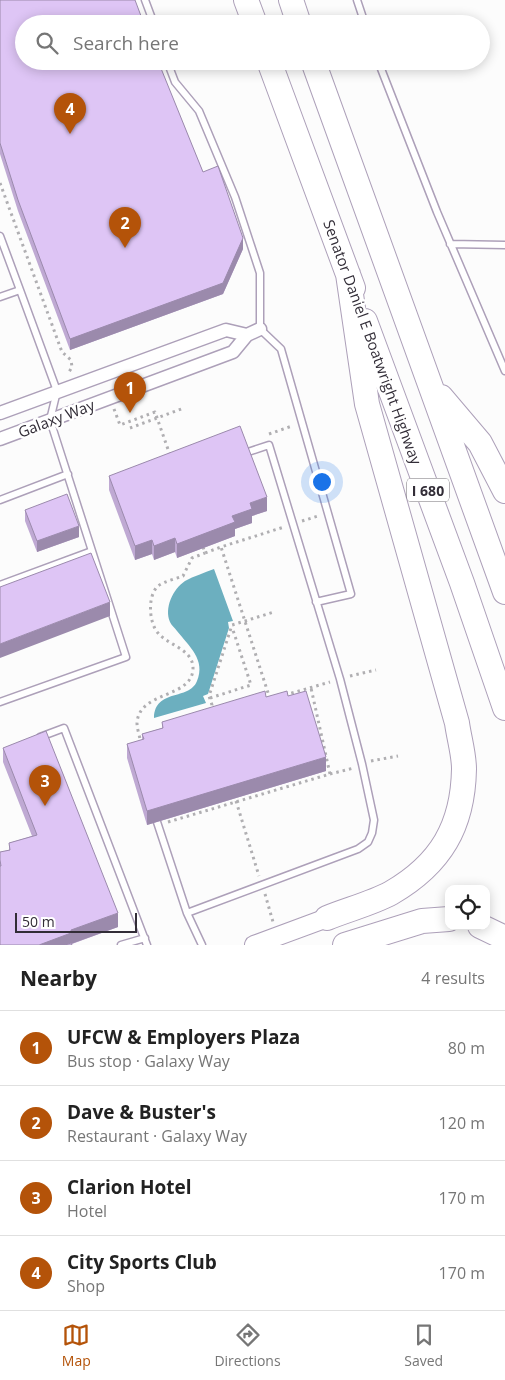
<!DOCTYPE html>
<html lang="en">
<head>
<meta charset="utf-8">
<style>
  :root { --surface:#fff; --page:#f6f6f6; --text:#222; --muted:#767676; --line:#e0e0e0; --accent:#b45309 }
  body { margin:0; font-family:"Open Sans",sans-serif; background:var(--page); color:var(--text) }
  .controls { position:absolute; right:15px; bottom:15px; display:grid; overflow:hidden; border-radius:10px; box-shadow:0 2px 12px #0003 }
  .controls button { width:45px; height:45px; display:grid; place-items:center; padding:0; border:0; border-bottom:1px solid var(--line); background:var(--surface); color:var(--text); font:25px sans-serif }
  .scale { position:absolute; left:15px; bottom:12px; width:122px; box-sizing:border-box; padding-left:5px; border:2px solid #322d37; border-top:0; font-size:14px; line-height:18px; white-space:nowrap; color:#322d37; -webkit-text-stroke:4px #fff; paint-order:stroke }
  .you { position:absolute; left:321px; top:481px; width:18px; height:18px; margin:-12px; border:4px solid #fff; border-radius:50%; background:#1a73e8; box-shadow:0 0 0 8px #1a73e833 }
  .badge { display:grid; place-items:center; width:32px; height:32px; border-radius:50%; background:var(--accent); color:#fff; font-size:16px; font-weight:700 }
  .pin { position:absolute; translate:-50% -41px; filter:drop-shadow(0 1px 2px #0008) }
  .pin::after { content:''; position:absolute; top:26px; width:18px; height:15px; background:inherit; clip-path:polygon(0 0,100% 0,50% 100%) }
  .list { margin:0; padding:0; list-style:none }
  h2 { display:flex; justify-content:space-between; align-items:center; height:65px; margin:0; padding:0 20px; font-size:21px }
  h2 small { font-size:16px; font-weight:400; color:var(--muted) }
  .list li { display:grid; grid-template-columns:32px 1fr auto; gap:15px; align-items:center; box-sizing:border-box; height:75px; padding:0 20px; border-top:1px solid var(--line) }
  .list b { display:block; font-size:19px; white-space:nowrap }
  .list p { margin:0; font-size:16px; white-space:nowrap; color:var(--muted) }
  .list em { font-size:16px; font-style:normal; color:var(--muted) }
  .icon { flex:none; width:28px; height:28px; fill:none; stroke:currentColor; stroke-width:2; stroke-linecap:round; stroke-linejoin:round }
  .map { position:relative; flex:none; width:505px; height:945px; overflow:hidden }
  .search { position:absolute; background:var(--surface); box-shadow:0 2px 12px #0003; left:15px; right:15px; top:15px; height:55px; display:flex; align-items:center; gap:12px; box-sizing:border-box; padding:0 18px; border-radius:28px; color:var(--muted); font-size:19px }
  .sheet { height:365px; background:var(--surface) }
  nav { display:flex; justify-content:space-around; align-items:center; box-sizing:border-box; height:70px; border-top:1px solid var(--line); background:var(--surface); font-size:14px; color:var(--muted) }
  nav a { display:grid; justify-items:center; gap:2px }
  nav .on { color:var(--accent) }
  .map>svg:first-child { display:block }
</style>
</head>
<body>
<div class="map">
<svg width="505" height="945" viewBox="0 0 505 945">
  <rect width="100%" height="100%" fill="#fcfcfc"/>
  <path fill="#6cafbf" d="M214,569L233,621L228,622L229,628L208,694L203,696L206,703L154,718C155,688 189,701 197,681C206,660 189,646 177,631C175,628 171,625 170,622C164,608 173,589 185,581C194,576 204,573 214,569Z"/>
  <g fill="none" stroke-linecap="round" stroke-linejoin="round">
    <g stroke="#ada0b9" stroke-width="9">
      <path id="lane" d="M145,0L154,24
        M357,0L365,24
        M167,61L175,82L199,111L235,197L260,273V329L281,349L351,594L316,602
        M378,61L437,212L505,371
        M0,236L20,290
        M450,244L505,245
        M0,297L20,290L57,391L50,420L126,657L0,702
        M0,500L68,474
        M0,585L92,551
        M40,737L64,728L147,945
        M157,822L187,913L358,849L368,842L372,833L374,820L362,764L340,679L269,445L245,453
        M187,913L202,945
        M121,945L145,938"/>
    </g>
    <g stroke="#ada0b9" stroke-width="15">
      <path id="street" d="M0,413L226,330L247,335
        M0,439L233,352L247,335L260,329"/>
    </g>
    <g stroke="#ada0b9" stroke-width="20">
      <path id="secondary" d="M254,945L327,918"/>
    </g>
    <g stroke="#ada0b9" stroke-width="26">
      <path id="highway" d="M246,0L255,24
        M291,0L299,24
        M269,61L353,288
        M313,61L505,592
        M365,321L462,583L505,708
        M441,397L480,443L505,491
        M327,918C346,910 373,903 391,893C441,864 463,826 464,769C464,754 459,738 457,723L367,404L348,274
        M480,926L505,938
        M345,945L422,921L449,919"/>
    </g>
    <path stroke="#b0afb2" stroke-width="3" stroke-dasharray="2.5 4" stroke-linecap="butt" d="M0,183L62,352L71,360L72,367L69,372
      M114,409L120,425L155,412L170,455
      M130,428L184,408
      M269,434L292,426
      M302,521L318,516
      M203,547L205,553L221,547
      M350,676L376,670
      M285,695L330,682
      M210,698L251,685L232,627
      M270,699L221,547L284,527
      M209,711L212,705L209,696L232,625L274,612
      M145,737L140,739C139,734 137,728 137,723C139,690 194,699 193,667C192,649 168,645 158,633C149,623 147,596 158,586C165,581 175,579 183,576L192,558L205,553
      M371,761L398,756
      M330,774L354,768
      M236,801L259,876
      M168,822L330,774L311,688
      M265,894L273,922"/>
    <use href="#lane" stroke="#fff" stroke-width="6"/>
    <use href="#street" stroke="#fff" stroke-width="12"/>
    <use href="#secondary" stroke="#fff" stroke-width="18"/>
    <use href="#highway" stroke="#fff" stroke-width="24"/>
  </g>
  <path fill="#bfa9d3" d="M0,0L163,75L203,172L243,249L223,294L70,350L18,211L0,154Z
    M109,476L267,511L252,516V523L235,529V536L177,558L175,552L154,560L152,554L135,560L109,490Z
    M25,510L79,537L37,552L25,521Z
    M288,696L326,771L147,825L127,758V744L142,740V734L162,728V722L266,697Z
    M3,748L118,927L72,944L0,945V852L9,850V843L32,836L3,762Z"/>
  <path fill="#9b8aac" d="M243,238V249L223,294L70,350V339Z
    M267,497V511L252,516V523L235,529V536L177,558V544L232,516L250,503Z
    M79,526V537L37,552V541Z
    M175,538V552L154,560V546Z
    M152,540V554L135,560V546Z
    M110,602V616L0,658V644Z
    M326,757V771L147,825V811Z
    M118,913V927L71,944V945H39L71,930Z"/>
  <path fill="#dec5f5" stroke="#9b8aac" d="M0,0H135L144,24H24V61H158L203,172L218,166L243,238L223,283L70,339L18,200L0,143Z
    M240,426L267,497L250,503L252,509L232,516L235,522L177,544L175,538L154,546L152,540L135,546L109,476Z
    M67,494L79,526L37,541L25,510Z
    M91,553L110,602L0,644V587Z
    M265,691L266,697L287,691L288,696L306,691L326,757L147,811L127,744L144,739L142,734L163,728L162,722Z
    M46,731L118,913L71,930V933L39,945H0V866H1L0,860V852L10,850L9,843L37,835L3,748Z
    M71,943L72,945H65Z"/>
  <g text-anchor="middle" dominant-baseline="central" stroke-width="5" stroke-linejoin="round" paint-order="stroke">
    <rect fill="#fff" stroke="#706c73" stroke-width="1" x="407" y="478.5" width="42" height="23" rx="4"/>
    <g font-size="14" font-weight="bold" fill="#322d37">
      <text x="428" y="490">I 680</text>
    </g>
    <g font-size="15" fill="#322d37" stroke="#fff">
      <text transform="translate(373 342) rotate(70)">Senator Daniel E Boatwright Highway</text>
      <text transform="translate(56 418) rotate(-21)">Galaxy Way</text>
    </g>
  </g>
</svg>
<div class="controls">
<button><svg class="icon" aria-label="locate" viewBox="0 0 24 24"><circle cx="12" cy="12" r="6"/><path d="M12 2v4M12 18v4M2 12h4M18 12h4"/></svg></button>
</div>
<div class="scale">50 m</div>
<div class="you"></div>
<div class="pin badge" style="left:130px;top:413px">1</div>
<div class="pin badge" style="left:125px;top:248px">2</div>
<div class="pin badge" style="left:45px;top:806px">3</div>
<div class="pin badge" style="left:70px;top:134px">4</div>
<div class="search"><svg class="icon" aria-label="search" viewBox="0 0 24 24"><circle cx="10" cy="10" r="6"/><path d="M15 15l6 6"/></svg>Search here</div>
</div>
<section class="sheet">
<h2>Nearby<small>4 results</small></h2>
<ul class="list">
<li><span class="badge">1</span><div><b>UFCW &amp; Employers Plaza</b><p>Bus stop · Galaxy Way</p></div><em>80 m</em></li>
<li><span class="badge">2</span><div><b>Dave &amp; Buster's</b><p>Restaurant · Galaxy Way</p></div><em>120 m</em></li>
<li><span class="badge">3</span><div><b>Clarion Hotel</b><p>Hotel</p></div><em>170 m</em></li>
<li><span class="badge">4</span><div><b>City Sports Club</b><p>Shop</p></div><em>170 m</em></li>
</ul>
</section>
<nav>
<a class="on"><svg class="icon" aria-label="map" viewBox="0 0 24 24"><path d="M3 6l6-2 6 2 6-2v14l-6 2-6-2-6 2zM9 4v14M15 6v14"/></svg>Map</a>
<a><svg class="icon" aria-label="directions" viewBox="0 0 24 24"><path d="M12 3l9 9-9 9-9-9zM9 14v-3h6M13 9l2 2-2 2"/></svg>Directions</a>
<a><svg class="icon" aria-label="saved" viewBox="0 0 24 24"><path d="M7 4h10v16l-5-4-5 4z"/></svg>Saved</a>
</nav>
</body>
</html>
